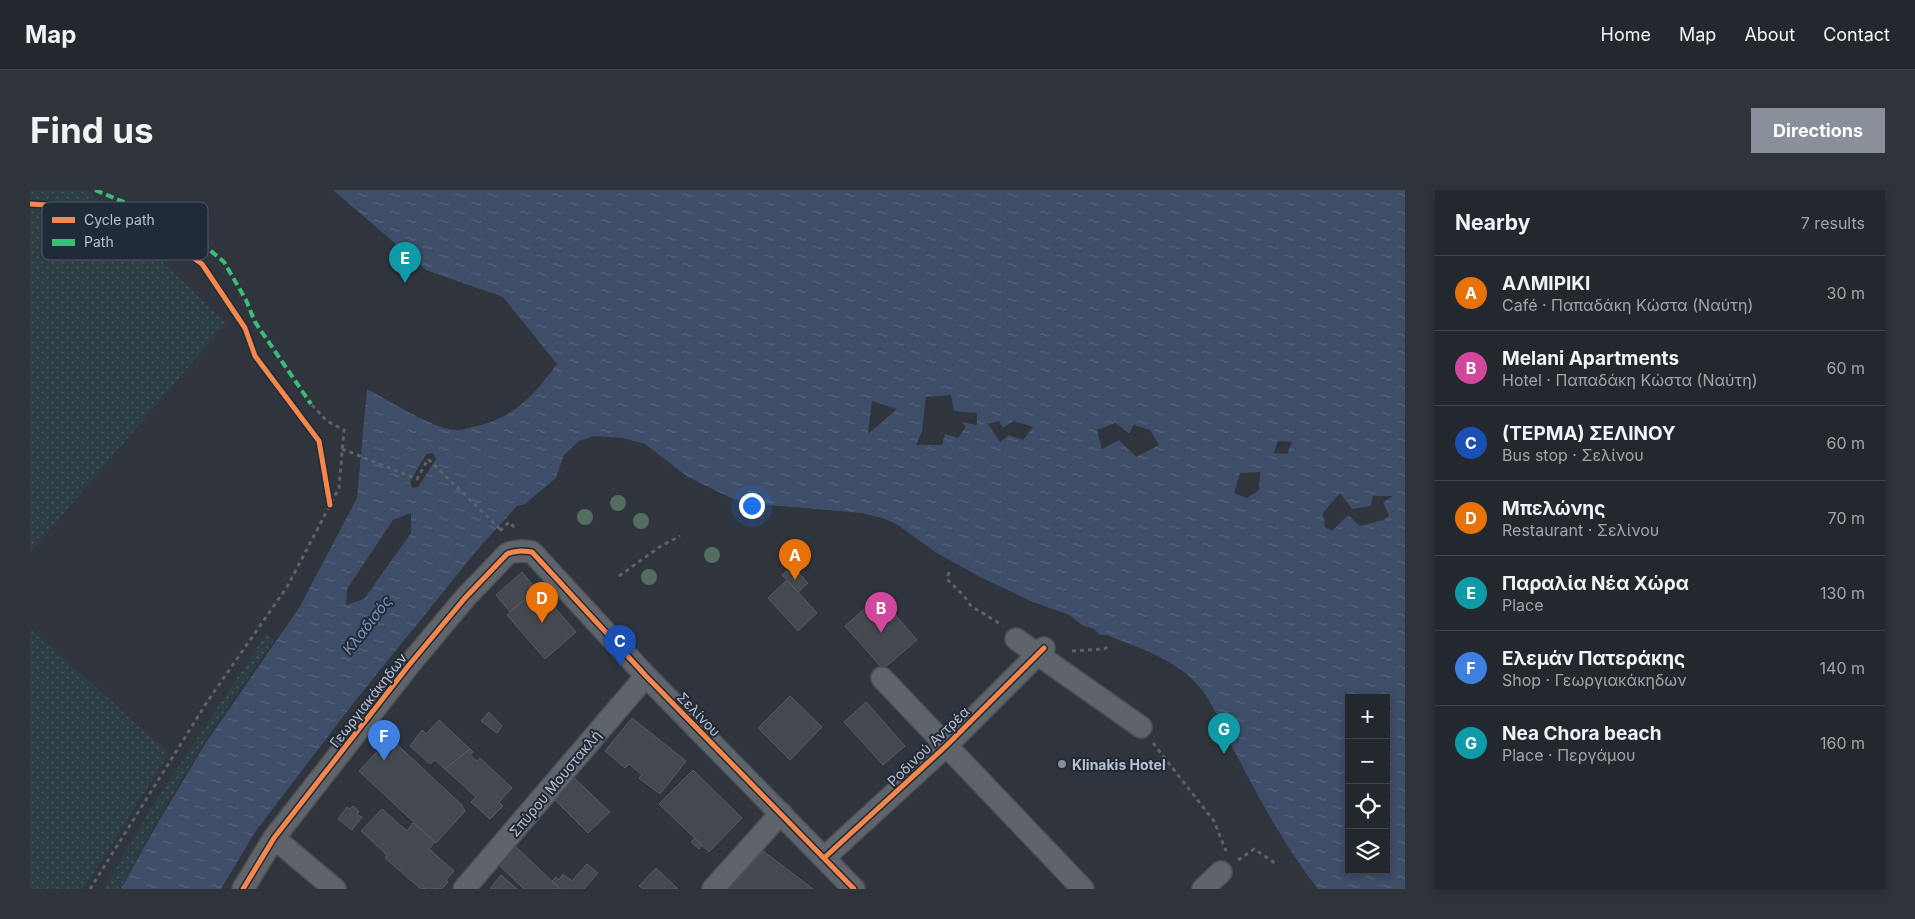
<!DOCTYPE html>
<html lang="en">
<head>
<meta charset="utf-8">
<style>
  :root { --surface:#23272e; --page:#2f333a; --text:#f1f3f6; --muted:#a3a5aa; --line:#40444a; --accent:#89909a }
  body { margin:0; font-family:Inter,sans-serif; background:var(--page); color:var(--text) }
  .controls { position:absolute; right:15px; bottom:15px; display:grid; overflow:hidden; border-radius:0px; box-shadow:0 2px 8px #0003 }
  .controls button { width:45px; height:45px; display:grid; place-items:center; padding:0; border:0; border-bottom:1px solid var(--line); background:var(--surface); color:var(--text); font:25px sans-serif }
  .you { position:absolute; left:721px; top:315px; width:18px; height:18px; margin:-12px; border:4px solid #fff; border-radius:50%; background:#1a73e8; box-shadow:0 0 0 8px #1a73e833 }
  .badge { display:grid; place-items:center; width:32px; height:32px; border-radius:50%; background:var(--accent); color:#fff; font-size:16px; font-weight:700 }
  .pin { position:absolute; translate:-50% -41px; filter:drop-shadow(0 1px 2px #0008) }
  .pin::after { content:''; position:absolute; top:26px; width:18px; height:15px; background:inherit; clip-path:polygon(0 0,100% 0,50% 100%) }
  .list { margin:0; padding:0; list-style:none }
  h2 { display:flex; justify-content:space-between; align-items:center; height:65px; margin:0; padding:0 20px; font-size:21px }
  h2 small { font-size:16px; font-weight:400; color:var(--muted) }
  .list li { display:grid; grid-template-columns:32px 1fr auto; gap:15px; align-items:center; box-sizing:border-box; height:75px; padding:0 20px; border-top:1px solid var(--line) }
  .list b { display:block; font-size:19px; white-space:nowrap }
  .list p { margin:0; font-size:16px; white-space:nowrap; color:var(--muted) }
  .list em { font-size:16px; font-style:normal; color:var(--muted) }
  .icon { flex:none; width:28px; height:28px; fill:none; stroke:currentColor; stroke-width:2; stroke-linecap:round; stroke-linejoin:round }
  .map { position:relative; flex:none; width:1375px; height:699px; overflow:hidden; border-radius:0px }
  header { display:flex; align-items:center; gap:30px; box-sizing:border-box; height:70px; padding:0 25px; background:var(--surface); border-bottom:1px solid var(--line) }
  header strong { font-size:24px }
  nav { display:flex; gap:28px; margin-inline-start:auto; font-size:18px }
  .intro { display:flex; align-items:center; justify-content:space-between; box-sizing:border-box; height:120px; padding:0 30px }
  h1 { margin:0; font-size:35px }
  .button { padding:12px 22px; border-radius:0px; background:var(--accent); color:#fff; font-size:18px; font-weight:700 }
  main { display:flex; gap:30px; padding:0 30px }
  aside { flex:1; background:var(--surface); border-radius:0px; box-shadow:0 2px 8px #0003 }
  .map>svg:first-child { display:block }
</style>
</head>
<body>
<header>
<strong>Map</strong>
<nav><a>Home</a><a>Map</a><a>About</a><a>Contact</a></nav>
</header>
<div class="intro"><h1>Find us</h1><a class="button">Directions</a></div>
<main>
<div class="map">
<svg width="1375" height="699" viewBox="0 0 1375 699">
  <defs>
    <pattern id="grass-dots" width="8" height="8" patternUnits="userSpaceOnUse" patternTransform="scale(1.25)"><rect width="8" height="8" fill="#2c3e43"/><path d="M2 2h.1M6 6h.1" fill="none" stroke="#48585d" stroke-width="1.8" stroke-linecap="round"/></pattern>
    <pattern id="water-ripples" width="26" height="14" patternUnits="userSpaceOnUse" patternTransform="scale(1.25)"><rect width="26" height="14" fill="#3e4d68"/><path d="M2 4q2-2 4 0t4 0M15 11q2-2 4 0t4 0" fill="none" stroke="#58657c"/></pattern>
  </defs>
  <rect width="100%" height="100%" fill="#2f343d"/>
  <path fill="url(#grass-dots)" d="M0,0H58L196,133L0,363Z
    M0,438L139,563L54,699H0Z
    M236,444L244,450L177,547L126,632L90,699H74L117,624Z"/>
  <path fill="url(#water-ripples)" fill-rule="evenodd" d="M303,0H1375V699H1288C1256,658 1231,612 1207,566C1193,540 1183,508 1161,488C1137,466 1105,457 1077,445H1070L1064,439L1052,435L1039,425L1003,412L952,388L905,362L868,335L855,329L832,323L727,314L701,308L658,287L615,254L593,248L564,246L549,251L534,265L526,288L495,314L487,316L448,359L325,511L225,642L191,699H91L122,643L175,554L269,418L327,308L337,199C358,210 402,238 424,240C431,241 440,237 447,236C485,227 504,205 527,174L473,107L396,80ZM921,205L924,221L947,223V235L932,232L936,237L928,248L915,244L912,255H886L892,242L896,207ZM842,211L867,219L838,244V243ZM969,231L973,238L984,231L1003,237L993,250L979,245L970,252L958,234ZM1085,233L1099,243L1104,235L1120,240L1129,255L1106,267L1089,250L1072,259L1067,240ZM1248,251L1262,252L1257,264L1244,263ZM403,263L406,269L388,297L382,298L380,292L396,264ZM1230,282L1229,300L1217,308L1204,303L1210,283ZM1310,303L1322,319L1341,316L1343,306H1363L1353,312L1359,326L1353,330L1330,336L1318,325L1302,341L1295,337L1293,323ZM381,323V343L334,409L316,415L317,399L363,330ZM1319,508H1356V680H1319Z"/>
  <path fill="#444950" stroke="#575c64" d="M762,376L778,393L768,402L752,385Z
    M492,382L506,399L480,422L466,405Z
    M757,390L787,423L768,441L738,408Z
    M508,398L546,442L515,469L477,425Z
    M849,406L887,450L853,479L815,436Z
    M760,506L792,537L760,570L728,538Z
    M836,512L875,556L853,575L814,532Z
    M459,522L472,536L467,543L451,531Z
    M602,528L656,571L630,604L609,588L612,585L599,574L595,578L575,561Z
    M409,530L440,559L415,579L405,570L400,574L380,556L392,540L396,544Z
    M360,548L432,615L435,621L406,653L329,581Z
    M440,559L443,562L440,565L447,571L450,568L482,598L469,612L473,616L460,629L441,612L446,607L415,579Z
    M663,580L712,628L679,662L629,614Z
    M541,585L580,622L558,643L521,606Z
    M323,616L329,621L327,625L332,627L322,640L308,629L317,617L320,619Z
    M352,619L377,641L383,633L405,652L399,659L424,681L416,690L418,692L412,699L399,698L391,699L355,668L357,665L331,641Z
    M665,648L672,655L669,659L661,652Z
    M484,655L530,699H494L467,673Z
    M733,661L783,699H699Z
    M557,674L568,683L554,699H532L522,691L526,687L529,690L533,684L542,691Z
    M626,678L648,699H613L609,696Z
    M471,685L487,699H460Z"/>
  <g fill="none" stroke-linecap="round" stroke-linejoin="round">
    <g stroke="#4b4f55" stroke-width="24">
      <path id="minor" d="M986,449L1111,537
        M852,488L1053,699
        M244,648L305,699
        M794,668L916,556L1014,458
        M213,699L244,648L379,475L435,408L477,364C485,360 493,361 502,362L616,486L824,699
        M434,699L616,486
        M683,699L751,623
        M1173,699L1191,682"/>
    </g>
    <path stroke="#5c6267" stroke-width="3" stroke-dasharray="4 4" stroke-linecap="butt" d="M312,259L387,289L398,269L471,340
      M470,341L479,332L487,340
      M919,382L917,389L933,405L941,416L972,435
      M589,386L631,356L650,346
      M1042,461L1074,459L1079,456
      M1123,553L1184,631L1196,661
      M1208,670L1224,659L1245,673
      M60,699L179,509L257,397L309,298L314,240L297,231L281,214"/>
    <use href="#minor" stroke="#5f636a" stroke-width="21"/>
    <path stroke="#3abd76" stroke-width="4" stroke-dasharray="8 4" stroke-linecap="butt" d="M65,0L151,36L194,72L216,110L225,132L281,214"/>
    <g stroke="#212a38" stroke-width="8">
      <path id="cycleway" d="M0,14L33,16L92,26L141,52L172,74L215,138L225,166L289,251L300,315
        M794,668L916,556L1014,458
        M213,699L244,648L379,475L435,408L477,364C485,360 493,361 502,362L616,486L824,699"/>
    </g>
    <use href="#cycleway" stroke="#f5874c" stroke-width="5"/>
  </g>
  <g fill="#546d61">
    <circle cx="588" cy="313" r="8"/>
    <circle cx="555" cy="327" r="8"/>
    <circle cx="611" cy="331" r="8"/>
    <circle cx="682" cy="365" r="8"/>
    <circle cx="619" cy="387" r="8"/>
  </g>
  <circle fill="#89909a" stroke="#212a38" stroke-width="2" cx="1032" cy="574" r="5"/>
  <g text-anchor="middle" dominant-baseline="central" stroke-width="4" stroke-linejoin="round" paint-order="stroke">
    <g font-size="14" fill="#bac1cc" stroke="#212a38">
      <text transform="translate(338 510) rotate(-52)">Γεωργιακάκηδων</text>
      <text transform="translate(669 524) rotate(46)">Σελίνου</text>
      <text transform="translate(898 556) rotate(-44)">Ροδινού Αντρέα</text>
      <text transform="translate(525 593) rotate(-50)">Σπύρου Μουστακλή</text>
    </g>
    <g font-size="14" font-weight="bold" fill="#bac1cc" stroke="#212a38" text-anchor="start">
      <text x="1042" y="574">Klinakis Hotel</text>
    </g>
    <g font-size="15" font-style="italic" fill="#8396b2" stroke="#212a38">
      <text transform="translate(337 435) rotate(-52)">Κλαδισός</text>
    </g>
  </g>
  <rect x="12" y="12" width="166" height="58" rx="8" fill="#212a38" stroke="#4f5764" stroke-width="1"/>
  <rect x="22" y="27" width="23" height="6" fill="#f5874c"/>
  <rect x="22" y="49" width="23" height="7" fill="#3abd76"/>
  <g font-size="14" fill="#bac1cc">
    <text x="54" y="35">Cycle path</text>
    <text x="54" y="57">Path</text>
  </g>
</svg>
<div class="controls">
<button>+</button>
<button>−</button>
<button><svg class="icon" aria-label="locate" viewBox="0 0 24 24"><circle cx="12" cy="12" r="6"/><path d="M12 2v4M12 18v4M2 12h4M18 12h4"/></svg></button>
<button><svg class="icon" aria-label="layers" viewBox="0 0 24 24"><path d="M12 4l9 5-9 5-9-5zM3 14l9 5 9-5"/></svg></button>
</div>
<div class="you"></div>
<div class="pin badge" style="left:765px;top:390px;background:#e8710a">A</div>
<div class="pin badge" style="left:851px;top:443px;background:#d1479c">B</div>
<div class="pin badge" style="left:590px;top:476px;background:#1a4fb4">C</div>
<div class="pin badge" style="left:512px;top:433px;background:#e8710a">D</div>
<div class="pin badge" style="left:375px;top:93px;background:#0f9aa8">E</div>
<div class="pin badge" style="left:354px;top:571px;background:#3f7fe0">F</div>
<div class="pin badge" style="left:1194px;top:564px;background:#0f9aa8">G</div>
</div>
<aside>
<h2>Nearby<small>7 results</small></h2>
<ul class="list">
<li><span class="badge" style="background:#e8710a">A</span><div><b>ΑΛΜΙΡΙΚΙ</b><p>Café · Παπαδάκη Κώστα (Ναύτη)</p></div><em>30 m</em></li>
<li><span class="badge" style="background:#d1479c">B</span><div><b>Melani Apartments</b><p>Hotel · Παπαδάκη Κώστα (Ναύτη)</p></div><em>60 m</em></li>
<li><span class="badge" style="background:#1a4fb4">C</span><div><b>(ΤΕΡΜΑ) ΣΕΛΙΝΟΥ</b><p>Bus stop · Σελίνου</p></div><em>60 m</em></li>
<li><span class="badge" style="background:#e8710a">D</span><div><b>Μπελώνης</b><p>Restaurant · Σελίνου</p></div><em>70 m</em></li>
<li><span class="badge" style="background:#0f9aa8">E</span><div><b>Παραλία Νέα Χώρα</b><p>Place</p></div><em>130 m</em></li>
<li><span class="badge" style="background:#3f7fe0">F</span><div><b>Ελεμάν Πατεράκης</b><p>Shop · Γεωργιακάκηδων</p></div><em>140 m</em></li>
<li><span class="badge" style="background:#0f9aa8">G</span><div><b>Nea Chora beach</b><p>Place · Περγάμου</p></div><em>160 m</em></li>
</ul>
</aside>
</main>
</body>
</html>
